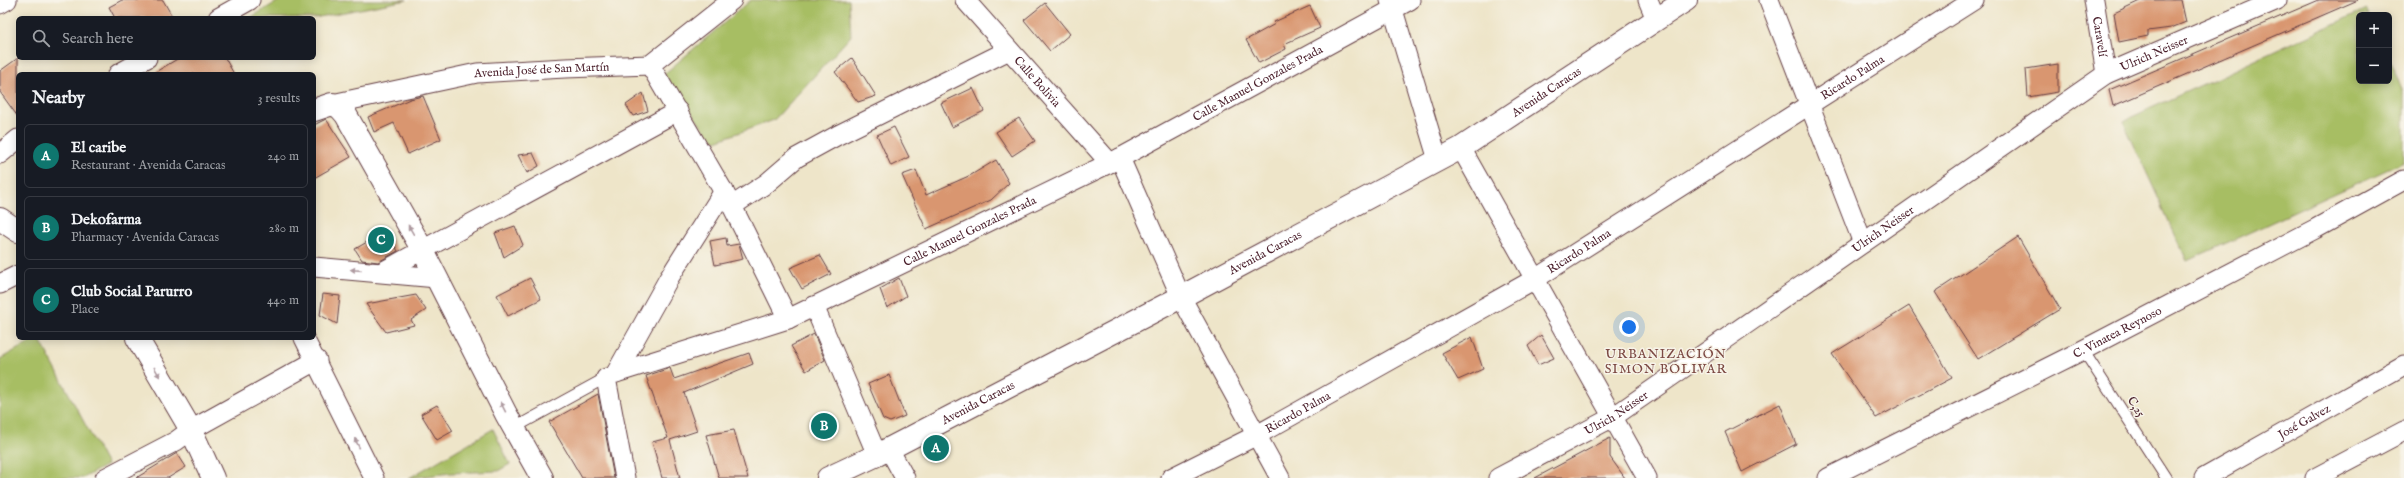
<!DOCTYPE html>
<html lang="en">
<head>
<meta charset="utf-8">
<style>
  :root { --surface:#171b24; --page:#242831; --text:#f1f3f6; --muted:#9ea1a6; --line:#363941; --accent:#0f766e }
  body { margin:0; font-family:"IM FELL English",serif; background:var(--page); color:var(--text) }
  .controls { position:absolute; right:12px; top:12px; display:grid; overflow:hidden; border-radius:6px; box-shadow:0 2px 10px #0003 }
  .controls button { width:36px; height:36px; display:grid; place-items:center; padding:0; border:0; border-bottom:1px solid var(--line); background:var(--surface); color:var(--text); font:20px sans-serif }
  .you { position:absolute; left:1629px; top:327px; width:14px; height:14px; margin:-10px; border:3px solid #fff; border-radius:50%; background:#1a73e8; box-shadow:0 0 0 6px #1a73e833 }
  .badge { display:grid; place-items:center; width:26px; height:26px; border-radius:50%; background:var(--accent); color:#fff; font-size:13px; font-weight:700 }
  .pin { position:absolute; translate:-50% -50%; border:2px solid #fff; box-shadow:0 1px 4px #0006 }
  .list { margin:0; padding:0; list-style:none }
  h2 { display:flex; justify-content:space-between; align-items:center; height:52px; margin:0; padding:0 16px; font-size:17px }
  h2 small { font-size:13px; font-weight:400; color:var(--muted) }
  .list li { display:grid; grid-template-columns:26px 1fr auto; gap:12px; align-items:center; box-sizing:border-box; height:64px; margin:0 8px 8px; padding:0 8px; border:1px solid var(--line); border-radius:6px }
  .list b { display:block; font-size:15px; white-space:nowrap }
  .list p { margin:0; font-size:13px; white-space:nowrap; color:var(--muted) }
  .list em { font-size:13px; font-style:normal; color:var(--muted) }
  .icon { flex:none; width:22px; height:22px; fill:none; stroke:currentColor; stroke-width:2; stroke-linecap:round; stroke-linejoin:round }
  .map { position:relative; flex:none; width:2404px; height:478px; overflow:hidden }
  .search { position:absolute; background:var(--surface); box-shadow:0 2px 10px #0003; left:16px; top:16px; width:300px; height:44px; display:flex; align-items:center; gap:10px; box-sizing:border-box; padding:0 14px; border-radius:6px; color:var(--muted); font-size:15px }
  .panel { position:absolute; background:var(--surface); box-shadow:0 2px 10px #0003; left:16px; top:72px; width:300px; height:268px; border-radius:6px }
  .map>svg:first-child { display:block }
</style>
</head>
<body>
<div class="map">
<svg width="2404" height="478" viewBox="0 0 2404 478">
  <rect width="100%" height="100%" fill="#f7f3e8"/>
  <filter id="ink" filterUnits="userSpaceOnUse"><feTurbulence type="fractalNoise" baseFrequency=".025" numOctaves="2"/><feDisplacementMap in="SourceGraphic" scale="8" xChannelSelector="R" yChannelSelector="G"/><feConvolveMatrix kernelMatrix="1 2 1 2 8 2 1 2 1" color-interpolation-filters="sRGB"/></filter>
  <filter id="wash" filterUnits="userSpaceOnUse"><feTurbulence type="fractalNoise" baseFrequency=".012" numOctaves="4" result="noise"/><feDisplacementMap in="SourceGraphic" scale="16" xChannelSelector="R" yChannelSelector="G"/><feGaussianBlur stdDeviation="0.9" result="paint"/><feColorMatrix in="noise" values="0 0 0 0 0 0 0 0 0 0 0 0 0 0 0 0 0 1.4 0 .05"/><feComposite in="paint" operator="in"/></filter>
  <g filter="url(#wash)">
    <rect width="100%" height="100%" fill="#eee5c9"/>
    <path fill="#a7be63" stroke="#786e47" d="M280,0H407L314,18H250Z
      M751,0H849L851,36L774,120L713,142L664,74Z
      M2366,9L2369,15H2359V81H2389V59L2404,91V162L2187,261L2123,121Z
      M37,338H39L107,465L83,478H0V359Z
      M493,429L510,464L498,471L451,473L409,478Z"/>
    <g id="blocks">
      <path fill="#d9966f" d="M122,0H163L173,18H115L109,7Z
        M2142,0H2181L2186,22L2171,28L2148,31V36L2119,42L2114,13Z
        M2319,0H2358L2113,106L2109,90Z
        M1045,3L1070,34L1050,51L1024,20Z
        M1310,6L1320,28L1284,44L1286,49L1259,63L1246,40L1275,24L1274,22Z
        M18,58V117L0,92V71Z
        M179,58H225L234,74H152Z
        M852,58L876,96L858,102L835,72Z
        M2058,64V92L2028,97L2026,69Z
        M973,88L984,111L952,127L941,103Z
        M643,93L648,111L633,116L626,105Z
        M423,96L441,139L408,154L394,123L374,132L368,117L410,99Z
        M1019,118L1035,141L1012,156L996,132Z
        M326,119L351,157L314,178V125Z
        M894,127L909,157L891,166L877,135Z
        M533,153L539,166L527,173L518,155Z
        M996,160L1009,183L991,200L926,229L902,175L916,170L926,195L971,175Z
        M515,226L523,245L504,257L495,233Z
        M386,231L398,251L378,262L362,260L355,249Z
        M2018,237L2060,309L1978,359L1935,292Z
        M726,238L727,246L739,244L743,259L715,265L710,241Z
        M820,255L831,274L802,289L790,268Z
        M530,278L541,299L508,316L497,295Z
        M899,278L906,296L887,308L880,289Z
        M323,294L340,296L337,324L320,315Z
        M416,295L426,310L411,320L414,325L386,332L366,304Z
        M1909,306L1952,378L1876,418L1832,354Z
        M814,334L825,360L806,371L791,346Z
        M1541,335L1554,358L1538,365L1528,346Z
        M1472,337L1483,369L1458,380L1442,353Z
        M749,353L753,364L684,393L697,431L670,440L680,478H662L652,442L668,438L646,376L670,368L674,379Z
        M889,375L905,416L890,422L883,419L868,384Z
        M598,394L614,478H582L549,422Z
        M1780,404L1796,444L1742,472L1725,432Z
        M437,405L453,431L437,440L421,414Z
        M734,430L748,478H719L706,435Z
        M1610,438V457L1625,478H1535Z
        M177,453L186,467L168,478H136Z"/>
    </g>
  </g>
  <g filter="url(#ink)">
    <use href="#blocks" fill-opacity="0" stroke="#633d43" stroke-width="1"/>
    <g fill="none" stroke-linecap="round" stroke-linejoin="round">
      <g stroke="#633d43" stroke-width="12">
        <path id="service" d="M2083,350L2166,478
          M514,428L609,376"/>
      </g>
      <g stroke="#633d43" stroke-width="21">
        <g id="minor">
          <path id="s1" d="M965,0L1110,163"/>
          <path d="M1390,0L1438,160"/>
          <path d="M1648,0L1656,19"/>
          <path d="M1769,0L1863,243"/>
          <path id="s2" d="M2094,0L2106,74"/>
          <path d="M0,4L7,0"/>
          <path d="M218,18L250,0"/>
          <path d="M650,65L732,206L788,319"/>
          <path d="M118,74L147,58"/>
          <path id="s3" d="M332,104L477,73L565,68L650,65L732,0"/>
          <path d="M1461,148L1647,478"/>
          <path d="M0,154L18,139"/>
          <path d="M1120,158L1181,297L1280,478"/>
          <path d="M732,206L767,183L796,158L838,135L1009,50"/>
          <path d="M314,267L437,278"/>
          <path d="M382,272L678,111"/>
          <path d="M0,284L18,275"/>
          <path d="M814,306L877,455"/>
          <path d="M304,338L374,478"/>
          <path id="s4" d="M616,373L788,319L1120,158L1410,0"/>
          <path d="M616,373L669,278L724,191"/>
          <path d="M606,378L625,478"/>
          <path d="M889,449L905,478"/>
          <path d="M105,478L176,441L191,430L317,360"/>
          <path id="s5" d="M1171,478L1257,435L1535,279L1974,0"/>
          <path id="s6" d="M1498,478L1613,417L2106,74L2277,0"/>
          <path id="s7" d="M1828,478L2083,350L2315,229L2404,180"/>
          <path id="s8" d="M2204,478L2404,365"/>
          <path d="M2315,478L2404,431"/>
        </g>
      </g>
      <g stroke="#633d43" stroke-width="24">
        <g id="secondary">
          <path d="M314,110L332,104L340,108L346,115L422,249L506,414L542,478"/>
          <path d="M0,219L18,231"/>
          <path d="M137,338L191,430L213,478"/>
          <path id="s9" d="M828,478L877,455L1181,297L1461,148L1686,0"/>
        </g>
      </g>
      <use href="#service" stroke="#fff" stroke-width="10"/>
      <use href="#minor" stroke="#fff" stroke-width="19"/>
      <use href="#secondary" stroke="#fff" stroke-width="22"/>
    </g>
    <defs><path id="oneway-solid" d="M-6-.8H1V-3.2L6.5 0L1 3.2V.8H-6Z"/></defs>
    <g fill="#ae9aa0">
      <use href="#oneway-solid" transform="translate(411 230) rotate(-120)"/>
      <use href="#oneway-solid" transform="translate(356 270) rotate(-176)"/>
      <use href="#oneway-solid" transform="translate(157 372) rotate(60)"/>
      <use href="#oneway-solid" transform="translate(503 407) rotate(-117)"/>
      <use href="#oneway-solid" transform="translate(357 443) rotate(-116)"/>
    </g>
  </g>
  <g text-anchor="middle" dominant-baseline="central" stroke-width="3" stroke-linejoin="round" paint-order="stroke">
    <g font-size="12" fill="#4a1f2b" stroke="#f7f3e8">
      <text stroke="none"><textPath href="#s2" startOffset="37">Caravelí</textPath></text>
      <text stroke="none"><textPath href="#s6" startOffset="783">Ulrich Neisser</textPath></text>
      <text stroke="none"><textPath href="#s3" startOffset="213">Avenida José de San Martín</textPath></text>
      <text stroke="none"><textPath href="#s5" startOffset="791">Ricardo Palma</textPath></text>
      <text stroke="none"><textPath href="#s1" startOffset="109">Calle Bolivia</textPath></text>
      <text stroke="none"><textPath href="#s4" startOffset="706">Calle Manuel Gonzales Prada</textPath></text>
      <text stroke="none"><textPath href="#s9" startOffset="816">Avenida Caracas</textPath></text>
      <text stroke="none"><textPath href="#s6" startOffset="459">Ulrich Neisser</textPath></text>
      <text stroke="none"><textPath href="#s4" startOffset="382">Calle Manuel Gonzales Prada</textPath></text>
      <text stroke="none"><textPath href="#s5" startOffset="467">Ricardo Palma</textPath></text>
      <text stroke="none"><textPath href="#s9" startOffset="492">Avenida Caracas</textPath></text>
      <text stroke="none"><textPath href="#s7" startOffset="324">C. Vinatea Reynoso</textPath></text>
      <text stroke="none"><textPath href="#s9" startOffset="168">Avenida Caracas</textPath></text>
      <text transform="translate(2136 407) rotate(57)">C,25</text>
      <text stroke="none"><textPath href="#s5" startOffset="143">Ricardo Palma</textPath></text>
      <text stroke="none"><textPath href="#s6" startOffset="135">Ulrich Neisser</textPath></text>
      <text stroke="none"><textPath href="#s8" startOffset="115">José Galvez</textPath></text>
    </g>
    <g font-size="13" letter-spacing="1" fill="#7c4943" stroke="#f7f3e8">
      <text x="1666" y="354">URBANIZACIÓN<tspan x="1666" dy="15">SIMON BOLIVAR</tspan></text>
    </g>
  </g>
</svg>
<div class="controls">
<button>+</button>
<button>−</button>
</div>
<div class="you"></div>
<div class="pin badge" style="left:936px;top:448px">A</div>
<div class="pin badge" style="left:824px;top:426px">B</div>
<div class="pin badge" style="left:381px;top:240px">C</div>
<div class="search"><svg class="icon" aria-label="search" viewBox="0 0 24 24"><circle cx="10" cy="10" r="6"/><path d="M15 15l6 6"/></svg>Search here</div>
<section class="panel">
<h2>Nearby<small>3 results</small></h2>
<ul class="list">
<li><span class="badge">A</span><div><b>El caribe</b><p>Restaurant · Avenida Caracas</p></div><em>240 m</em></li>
<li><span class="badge">B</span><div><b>Dekofarma</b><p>Pharmacy · Avenida Caracas</p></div><em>280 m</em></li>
<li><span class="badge">C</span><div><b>Club Social Parurro</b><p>Place</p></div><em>440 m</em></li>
</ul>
</section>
</div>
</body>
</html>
